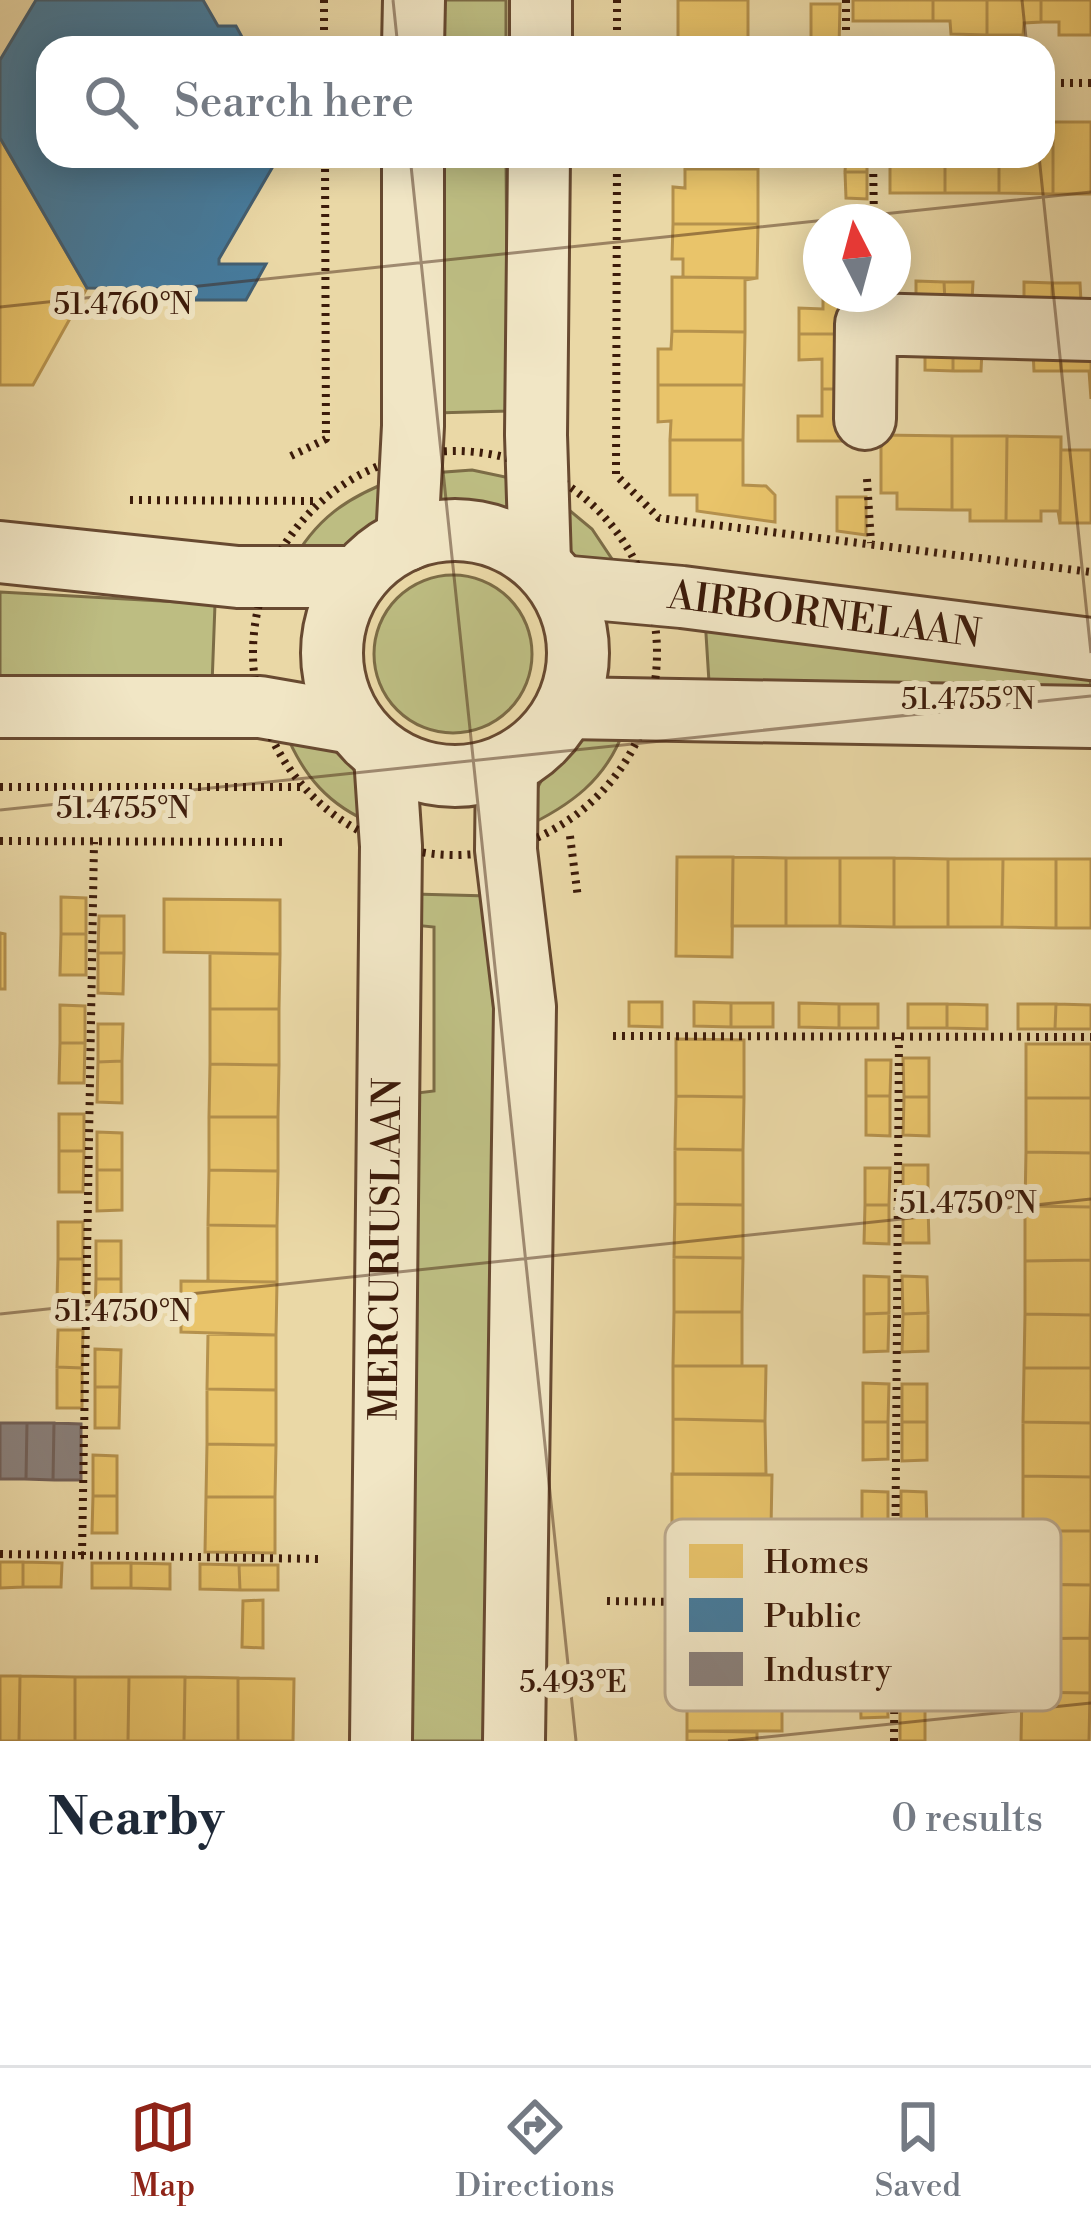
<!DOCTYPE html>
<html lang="en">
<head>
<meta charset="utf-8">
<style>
  :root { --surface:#fff; --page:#f6f6f7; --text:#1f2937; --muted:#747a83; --line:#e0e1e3; --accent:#8f2418 }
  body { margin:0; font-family:"Libre Bodoni",serif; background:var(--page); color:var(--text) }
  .compass { position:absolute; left:803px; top:204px; width:108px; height:108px; border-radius:50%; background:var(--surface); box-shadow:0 6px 30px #0003; rotate:354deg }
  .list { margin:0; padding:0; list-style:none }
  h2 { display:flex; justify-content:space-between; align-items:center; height:156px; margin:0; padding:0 48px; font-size:51px }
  h2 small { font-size:39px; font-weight:400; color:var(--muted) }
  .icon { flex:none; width:66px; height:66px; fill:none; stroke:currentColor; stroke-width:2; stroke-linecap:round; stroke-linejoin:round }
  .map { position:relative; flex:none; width:1091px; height:1741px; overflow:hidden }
  .search { position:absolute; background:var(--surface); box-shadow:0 6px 30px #0003; left:36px; right:36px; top:36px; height:132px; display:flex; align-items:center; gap:30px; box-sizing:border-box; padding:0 42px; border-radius:36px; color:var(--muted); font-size:45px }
  .sheet { height:324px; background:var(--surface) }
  nav { display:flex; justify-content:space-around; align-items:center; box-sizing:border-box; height:168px; border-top:3px solid var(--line); background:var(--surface); font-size:33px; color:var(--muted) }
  nav a { display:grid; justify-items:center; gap:6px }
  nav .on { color:var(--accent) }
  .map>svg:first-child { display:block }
</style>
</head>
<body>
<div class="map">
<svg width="1091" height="1741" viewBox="0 0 1091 1741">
  <rect width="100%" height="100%" fill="#ead8a6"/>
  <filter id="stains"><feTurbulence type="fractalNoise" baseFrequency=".00167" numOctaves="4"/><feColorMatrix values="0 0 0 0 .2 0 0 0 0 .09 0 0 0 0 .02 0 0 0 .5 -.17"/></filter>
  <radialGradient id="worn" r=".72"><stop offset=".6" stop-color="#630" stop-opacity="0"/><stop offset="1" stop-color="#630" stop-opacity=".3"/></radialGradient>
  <path fill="#bdbd82" stroke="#7c6c46" stroke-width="3" d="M443,0H506V48H442Z
    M440,156H506L508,411L435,413Z
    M472,470L510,478L514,511L503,519L443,510L435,499L432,473Z
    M396,479C373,548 359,552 290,566C315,519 347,497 396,479Z
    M557,500L592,529L622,574L594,571L567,550Z
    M374 654a79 79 0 1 1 158 0a79 79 0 1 1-158 0Z
    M0,592L215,604L212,685L0,682Z
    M705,618L1090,677L1091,691L709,682Z
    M625,727C607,780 570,806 521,829C533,794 550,751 587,736C598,731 613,730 625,727Z
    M285,731C346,744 359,764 374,824C329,806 303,776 285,731Z
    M413,894L489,896L505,1004L501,1741H403L409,1094L434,1091V927L413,925Z"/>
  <path fill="#e9c46a" stroke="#b5914d" stroke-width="3" d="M678,0H748V46L765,45V48L674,45L678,42Z
    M853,0H933V21H853Z
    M933,0H987V35L951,34L950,21H933Z
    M987,0H1041V22L1024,23L1023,35H987Z
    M1041,0H1091V35H1059V22H1041Z
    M811,4H840L839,48H811Z
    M1043,122H1053V194L999,193V156H1043Z
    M1053,122H1091V194H1053Z
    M0,138L87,288L33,385H0Z
    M686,156H759L758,169H685Z
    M846,156H867V172H845Z
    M890,156H945V193H890Z
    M945,156H999V193H945Z
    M685,169H758V224H673V187L685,188Z
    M845,172H867V199L846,198Z
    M673,224H758L757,278L683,277V259H672Z
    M672,277L757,278L745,280V332L672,331Z
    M916,281L944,282L945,301H916Z
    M944,282H973L972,301H945Z
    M1024,282L1052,283V302H1024Z
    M1052,283H1080L1081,302H1052Z
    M823,294H844V334H799V308L823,309Z
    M672,331L745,332L744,385H658V349H671Z
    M799,334H844V389H822V359L799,360Z
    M925,350H953V371L925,370Z
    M953,350H982L981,371H953Z
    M1033,351H1061V371H1034Z
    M1061,351H1091V399L1089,371H1061Z
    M658,385H744L743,440H670L671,421L658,422Z
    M822,389H844L845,441H798V416H822Z
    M881,435L952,436V510L897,509V493H881Z
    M952,436H1007L1006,521H970V510H952Z
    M1007,436L1061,437L1060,523L1058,511H1041V521H1006Z
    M1061,437V450H1091V523H1060Z
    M670,440H743V485L766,486L775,495V522L697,511V495H670Z
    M837,497H866V535L837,531Z
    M677,857H733L732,957L676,956Z
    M733,857L786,858V926H732Z
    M786,858H840V926H786Z
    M840,858H894V927L840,926Z
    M894,858L948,859V927H894Z
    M948,859H1003L1002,927H948Z
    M1003,859H1056V928L1002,927Z
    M1056,859H1091V928H1056Z
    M61,897L86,898V934H61Z
    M164,899L280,900V954L164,952Z
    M99,916H124V953H98Z
    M0,933L5,934V989H0Z
    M61,934H86V975H60Z
    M98,953H124L123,994L98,993Z
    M210,953L280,954L279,1009H210Z
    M629,1002H662V1027L629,1026Z
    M694,1002L731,1003V1027L694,1026Z
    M731,1003H773V1027H731Z
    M799,1003L839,1004V1028L799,1027Z
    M839,1004H878V1028H839Z
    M908,1004H947V1028H908Z
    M947,1004L987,1005V1029L947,1028Z
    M1018,1004H1056L1055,1029H1018Z
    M1056,1004L1091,1005V1029H1055Z
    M60,1005L85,1006V1043H60Z
    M210,1009H279V1065L210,1064Z
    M98,1024H123L122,1061L98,1062Z
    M676,1039L744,1040V1097L676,1096Z
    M60,1043H85L84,1083H59Z
    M1026,1044H1091V1098H1026Z
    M903,1058H929V1097H904Z
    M866,1060H891L890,1096H866Z
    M122,1061V1103L97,1102L98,1062Z
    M210,1064L279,1065L278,1117H209Z
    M676,1096L744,1097L743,1150L675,1149Z
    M866,1096H890V1136L866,1135Z
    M904,1097H929V1136L903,1135Z
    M1026,1098H1091V1153L1026,1152Z
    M59,1114H84V1151H59Z
    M209,1117H278V1171L209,1170Z
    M97,1132L122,1133V1170H97Z
    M675,1149L743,1150V1205L675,1204Z
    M59,1151H84L83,1192H59Z
    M1026,1152L1091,1153V1207L1025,1206Z
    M903,1165H928V1205H903Z
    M865,1168H890L889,1205H865Z
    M97,1170H122V1210L97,1211Z
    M209,1170L278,1171L277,1226L208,1225Z
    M675,1204L743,1205V1258L674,1257Z
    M865,1205H889V1244L864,1243Z
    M903,1205H928L929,1243H903Z
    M1025,1206L1091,1207V1260L1025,1261Z
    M58,1222H83V1259H58Z
    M208,1225L277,1226V1282L208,1281Z
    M96,1241H121V1279H96Z
    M674,1257L743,1258L742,1312H674Z
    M58,1259H83V1300H57Z
    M1091,1260V1315L1025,1314V1261Z
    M864,1276L889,1277V1313L864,1314Z
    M902,1276L927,1277L928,1313L903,1314Z
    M96,1279H121V1319H95Z
    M181,1281L277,1282L276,1335L181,1332Z
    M674,1312H742V1366H673Z
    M889,1313L888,1351L864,1352V1314Z
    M928,1313V1351L902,1352L903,1314Z
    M1025,1314L1091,1315V1368H1024Z
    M58,1330H83L82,1368L57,1367Z
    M208,1334L276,1335V1390L207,1389Z
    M95,1349L121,1350L120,1387H95Z
    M673,1366H766L765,1421L673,1419Z
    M57,1367L82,1368V1408H57Z
    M1024,1368H1091V1423L1023,1422Z
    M863,1383L889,1384L888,1422H863Z
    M902,1384H927V1422H902Z
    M95,1387H120L119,1428H95Z
    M207,1389L276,1390V1445L207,1444Z
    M673,1419L765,1421L766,1474H673Z
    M863,1422H888V1459L863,1460Z
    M902,1422H927V1460L902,1461Z
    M1023,1422L1091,1423V1477L1023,1476Z
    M207,1444L276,1445L275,1497H206Z
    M93,1455L117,1456V1496H93Z
    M672,1474L772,1475L771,1529L672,1527Z
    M1023,1476L1091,1477V1531H1023Z
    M862,1491L888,1492V1530L862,1529Z
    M901,1491L926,1492L927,1530L901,1529Z
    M93,1496H117V1533H92Z
    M206,1497H275V1553L205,1552Z
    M996,1531H1091V1585L996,1584Z
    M0,1562H23V1587L0,1588Z
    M23,1562L62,1563L61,1587H23Z
    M92,1563H131V1588H92Z
    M131,1563L170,1564V1589L131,1588Z
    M200,1564L239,1565L240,1590L200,1589Z
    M239,1565H278V1590H240Z
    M1022,1584L1091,1585L1090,1638L1022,1639Z
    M263,1600V1648L242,1647L243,1601Z
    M1090,1638V1693L1022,1692V1639Z
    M0,1676H20L19,1741H0Z
    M20,1676L75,1677V1741H19Z
    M75,1677H129L128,1741H75Z
    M129,1677H185L184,1741H128Z
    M185,1677L238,1678V1741H184Z
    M687,1677L782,1678V1731H687Z
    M238,1678L294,1679L293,1741H238Z
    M860,1678H887L888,1717L861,1718Z
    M900,1691H925V1741H900Z
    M1022,1692L1090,1693L1089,1741H1021Z
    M687,1731L757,1732V1741H687Z"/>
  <path fill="#457b9d" stroke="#425e71" stroke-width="3" d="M36,0H203L218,26H236L248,48H48V156H279L219,259V264H266L246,300H190L185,289L87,288L0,138V60Z"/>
  <path fill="#8a817c" stroke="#73625a" stroke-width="3" d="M0,1423H27L26,1479H0Z
    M27,1423H54L53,1480L26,1479Z
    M54,1423L81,1424V1480H53Z"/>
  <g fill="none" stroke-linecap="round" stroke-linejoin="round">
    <g stroke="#684a31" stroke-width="66">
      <g id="minor">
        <path d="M413,48L414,0"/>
        <path d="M541,48V0"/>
        <path d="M539,156L536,435L540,563"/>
        <path d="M865,419L866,324L1091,330"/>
        <circle cx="455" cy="653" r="123"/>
        <path d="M407,540L413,426V156"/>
        <path d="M0,552L238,577H358"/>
        <path id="s1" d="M559,586L682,597L1091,649"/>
        <path d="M0,707H260L352,723"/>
        <path d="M566,708L1091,717"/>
        <path d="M507,766L506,850L525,1007L514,1741"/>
        <path id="s2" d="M381,1741L391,846L385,756"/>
      </g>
    </g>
    <path stroke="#3c1b0a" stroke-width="8" stroke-dasharray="3 6" stroke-linecap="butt" d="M324,0V48
      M617,0V48
      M846,48V0
      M1043,83H1091
      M617,156L616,475L659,518L1091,572
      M873,156L874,222
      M253 653a202 202 0 1 1 404 0a202 202 0 1 1-404 0Z
      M291,456L326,439L325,156
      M867,479L871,543
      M130,500L319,501
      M0,787H300
      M570,836L578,898
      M0,841L282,842
      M613,1036L1091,1037
      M0,1554L322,1559
      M82,1555L94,842
      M607,1601L895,1605
      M894,1741L899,1037"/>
    <use href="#minor" stroke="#f1e6c5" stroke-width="60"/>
  </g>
  <path fill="none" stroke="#3c1b0a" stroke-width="3" stroke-opacity="0.45" d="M393,0L398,48M1022,0L1027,48M410,156L576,1741M1039,156L1091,653M0,307L1091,192M0,810L1091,696M0,1314L1091,1199M728,1741L1091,1703"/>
  <g text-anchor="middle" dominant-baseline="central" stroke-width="12" stroke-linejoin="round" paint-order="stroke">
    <g font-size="39" fill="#3c1b0a" stroke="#f1e6c5">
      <text stroke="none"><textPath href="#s1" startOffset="267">AIRBORNELAAN</textPath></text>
      <text stroke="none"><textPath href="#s2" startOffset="492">MERCURIUSLAAN</textPath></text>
    </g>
  </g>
  <rect x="665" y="1519" width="396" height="192" rx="18" fill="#f1e6c5" stroke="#bba98d" stroke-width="3"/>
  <rect x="689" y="1544" width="54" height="34" fill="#e9c46a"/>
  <rect x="689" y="1598" width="54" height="34" fill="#457b9d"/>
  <rect x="689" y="1652" width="54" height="34" fill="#8a817c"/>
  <g font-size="33" fill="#3c1b0a">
    <text x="764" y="1573">Homes</text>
    <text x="764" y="1627">Public</text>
    <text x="764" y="1681">Industry</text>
  </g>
  <g font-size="30" text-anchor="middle" fill="#3c1b0a" stroke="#f1e6c5" stroke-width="12" stroke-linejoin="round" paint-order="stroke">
    <text x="123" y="314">51.4760°N</text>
    <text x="968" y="709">51.4755°N</text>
    <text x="123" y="818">51.4755°N</text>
    <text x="968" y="1213">51.4750°N</text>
    <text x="123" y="1321">51.4750°N</text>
    <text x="573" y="1692">5.493°E</text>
  </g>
  <rect width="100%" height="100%" filter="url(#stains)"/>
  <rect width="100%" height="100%" fill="url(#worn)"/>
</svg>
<svg class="compass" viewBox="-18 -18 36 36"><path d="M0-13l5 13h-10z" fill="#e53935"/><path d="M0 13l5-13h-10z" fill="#747a83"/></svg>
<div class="search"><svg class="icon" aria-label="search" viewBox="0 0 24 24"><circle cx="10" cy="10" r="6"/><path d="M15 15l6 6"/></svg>Search here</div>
</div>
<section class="sheet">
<h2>Nearby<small>0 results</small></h2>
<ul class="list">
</ul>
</section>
<nav>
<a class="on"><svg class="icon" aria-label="map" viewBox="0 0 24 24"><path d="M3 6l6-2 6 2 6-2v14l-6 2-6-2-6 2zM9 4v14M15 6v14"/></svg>Map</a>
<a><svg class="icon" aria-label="directions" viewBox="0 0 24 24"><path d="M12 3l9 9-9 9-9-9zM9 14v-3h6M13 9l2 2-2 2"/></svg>Directions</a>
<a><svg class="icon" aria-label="saved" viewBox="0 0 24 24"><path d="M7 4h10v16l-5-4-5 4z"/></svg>Saved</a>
</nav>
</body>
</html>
